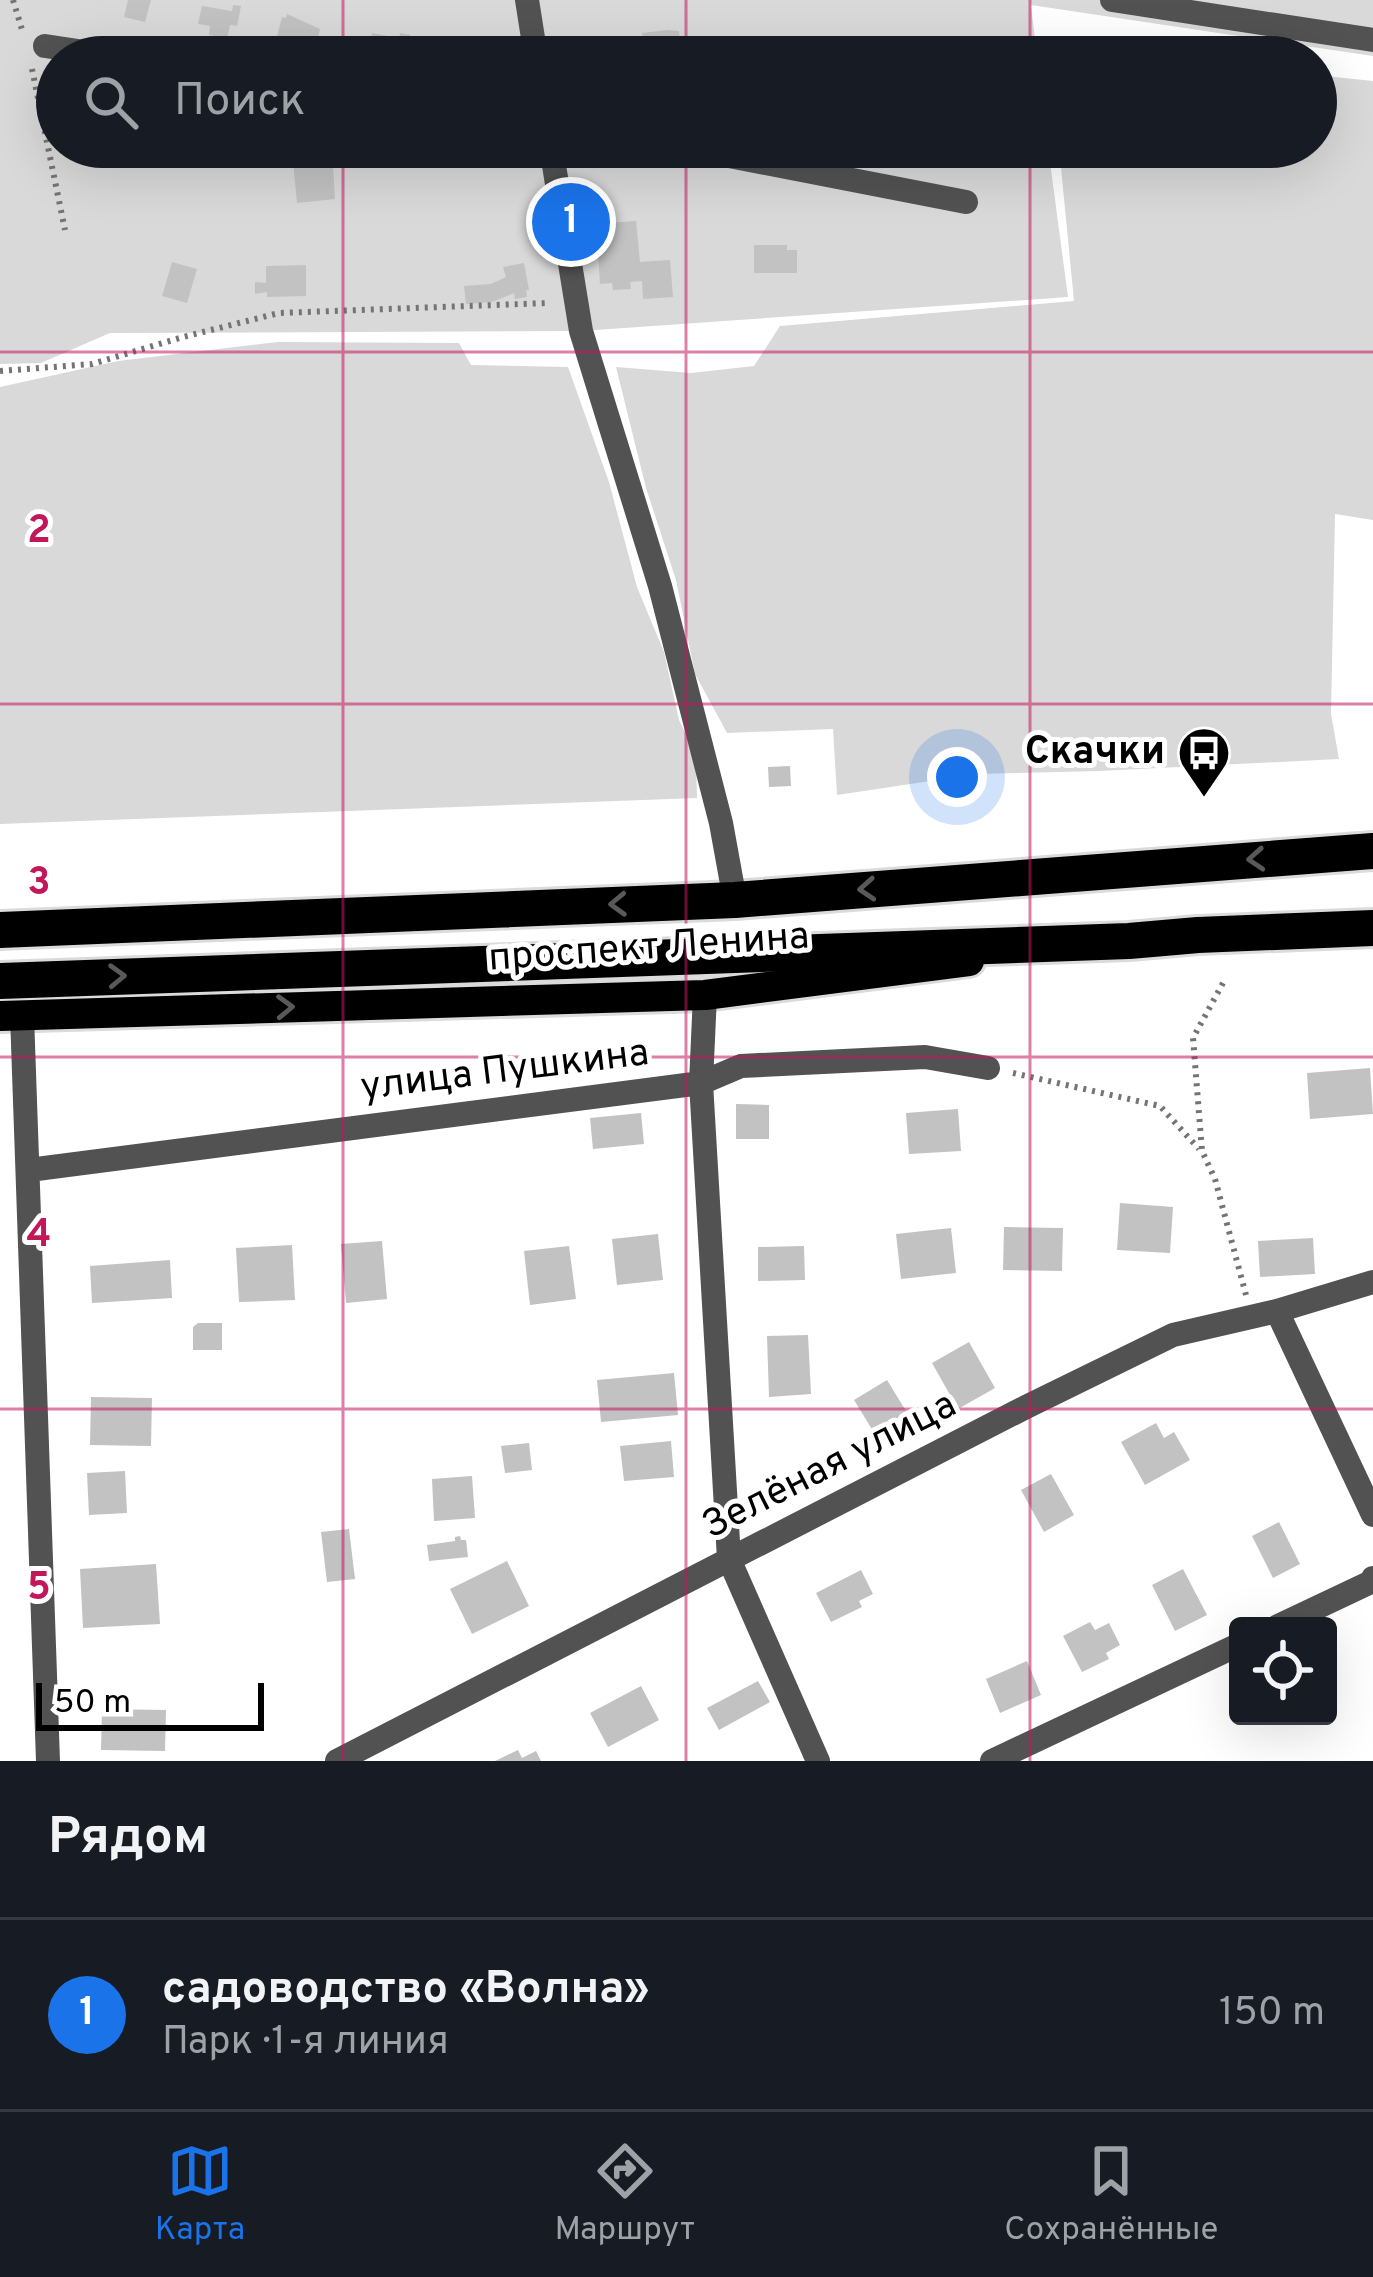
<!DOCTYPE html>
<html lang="ru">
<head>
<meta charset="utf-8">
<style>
  :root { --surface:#171b24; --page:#20242c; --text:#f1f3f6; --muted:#9ea1a6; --line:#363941; --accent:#1a73e8 }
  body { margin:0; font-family:Overpass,sans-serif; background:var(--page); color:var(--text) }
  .controls { position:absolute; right:36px; bottom:36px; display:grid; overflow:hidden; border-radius:12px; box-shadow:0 12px 48px #0002 }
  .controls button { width:108px; height:108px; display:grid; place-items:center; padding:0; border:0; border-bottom:3px solid var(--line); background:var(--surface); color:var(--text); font:60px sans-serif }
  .scale { position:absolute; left:36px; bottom:30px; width:228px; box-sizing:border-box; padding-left:12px; border:6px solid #000; border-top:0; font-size:33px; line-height:42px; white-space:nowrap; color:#000; -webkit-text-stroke:9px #fff; paint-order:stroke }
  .you { position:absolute; left:957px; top:777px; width:42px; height:42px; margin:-30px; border:9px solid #fff; border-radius:50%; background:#1a73e8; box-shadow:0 0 0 18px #1a73e833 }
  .badge { display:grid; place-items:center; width:78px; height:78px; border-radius:50%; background:var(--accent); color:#fff; font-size:39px; font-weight:700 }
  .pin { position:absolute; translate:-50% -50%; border:6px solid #fff; box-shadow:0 3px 12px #0006 }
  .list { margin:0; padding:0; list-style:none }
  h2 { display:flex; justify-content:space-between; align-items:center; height:156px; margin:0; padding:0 48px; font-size:51px }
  h2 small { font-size:39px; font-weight:400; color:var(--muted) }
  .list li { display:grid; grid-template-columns:78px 1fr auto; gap:36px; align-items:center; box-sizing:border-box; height:192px; padding:0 48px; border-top:3px solid var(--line) }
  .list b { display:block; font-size:45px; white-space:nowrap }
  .list p { margin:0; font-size:39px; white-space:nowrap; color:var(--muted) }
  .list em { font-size:39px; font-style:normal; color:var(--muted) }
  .icon { flex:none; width:66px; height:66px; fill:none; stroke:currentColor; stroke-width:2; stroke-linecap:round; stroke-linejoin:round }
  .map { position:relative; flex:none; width:1373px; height:1761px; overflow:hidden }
  .search { position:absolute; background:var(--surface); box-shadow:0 12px 48px #0002; left:36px; right:36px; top:36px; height:132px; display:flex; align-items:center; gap:30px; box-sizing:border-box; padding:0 42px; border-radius:66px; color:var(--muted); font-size:45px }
  .sheet { height:348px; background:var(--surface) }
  nav { display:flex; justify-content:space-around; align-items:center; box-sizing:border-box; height:168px; border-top:3px solid var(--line); background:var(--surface); font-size:33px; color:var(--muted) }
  nav a { display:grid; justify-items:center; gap:6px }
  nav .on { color:var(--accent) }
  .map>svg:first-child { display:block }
</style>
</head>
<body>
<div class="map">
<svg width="1373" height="1761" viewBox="0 0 1373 1761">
  <rect width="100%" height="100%" fill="#fff"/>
  <path fill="#d9d9d9" d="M0,0H1373V56L1031,5L1037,57H57V147H1048L1068,297L581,331L110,333L41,363L0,364Z
    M1316,75L1373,81V520L1335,514L1331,714L1339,759L1099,771L977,774L837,795L833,729L727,733L695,674L676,580L646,488L616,367L691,373L754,366L780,326L1074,301L1059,147H1316Z
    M278,342L459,343L471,365L568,367L609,482L637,587L664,652L679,720L696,756L697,798L0,824V387L118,361Z"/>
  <path fill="#c2c2c2" d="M128,0H151L145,22L124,17Z
    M233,5L241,6L237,26L230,25L227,39L209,35L210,26L198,24L202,6L232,11Z
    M287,14L320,29L316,48L306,46L304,52L275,44L282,17L286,18Z
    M667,30L679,31L680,40L689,39L691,57H645L642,33Z
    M372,33L399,38L400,33L410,35L405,57H368Z
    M453,147H487L484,166L451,162Z
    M923,147H951L950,155L922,152Z
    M313,159L314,168L333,167L335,199L297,203L293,161Z
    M636,221L640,262L670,260L673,297L643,299L642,281L630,282L631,289L613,290L612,283L600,284L596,224Z
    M754,245H787V250H797V273H754Z
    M172,262L197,269L187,303L162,296Z
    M524,263L529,290H526L527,297L515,299L514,293L492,302L466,304L464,286L491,284L506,277L503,267Z
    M306,265V296L267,297V292L255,294V282L266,283V266Z
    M790,766L791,786L769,787L768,767Z
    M1370,1068L1373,1114L1310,1119L1307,1073Z
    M736,1104L769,1105V1139H736Z
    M958,1109L961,1151L909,1154L906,1113Z
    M641,1113L644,1144L593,1149L590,1118Z
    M1120,1203L1173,1207L1170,1253L1117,1250Z
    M1004,1227L1063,1228L1062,1271L1003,1270Z
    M951,1228L956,1273L901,1279L896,1234Z
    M658,1234L663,1280L617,1285L612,1239Z
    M1313,1238L1315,1274L1260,1277L1258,1241Z
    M382,1241L387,1299L346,1303L341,1244Z
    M292,1245L295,1300L239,1302L236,1248Z
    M569,1246L576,1299L530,1305L524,1251Z
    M804,1246L805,1280L758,1281V1247Z
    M170,1260L172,1298L92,1303L90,1266Z
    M198,1323H222V1350H193V1327Z
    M808,1335L811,1394L769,1397L767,1336Z
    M969,1342L995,1388L958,1409L932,1363Z
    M674,1373L678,1415L601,1422L597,1380Z
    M887,1380L914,1424L881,1444L854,1400Z
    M91,1397L152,1398L151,1446L90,1445Z
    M1156,1423L1164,1438L1174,1432L1190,1460L1145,1485L1121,1442Z
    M671,1441L674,1477L624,1481L620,1446Z
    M529,1443L532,1470L505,1473L501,1446Z
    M125,1471L127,1513L89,1515L87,1473Z
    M1051,1474L1074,1515L1044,1532L1021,1490Z
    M472,1476L475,1518L434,1521L432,1479Z
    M1279,1522L1300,1564L1273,1578L1252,1536Z
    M349,1529L355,1579L327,1582L321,1532Z
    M460,1536L461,1540H466L468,1557L429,1561L427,1545L455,1541V1537Z
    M507,1561L529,1606L472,1634L450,1589Z
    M156,1564L160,1624L83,1628L80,1569Z
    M1183,1569L1207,1615L1175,1631L1152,1585Z
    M861,1570L873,1594L859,1601L862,1607L831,1622L816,1593Z
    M1090,1622L1095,1630L1109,1623L1120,1645L1106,1653L1109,1659L1082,1672L1063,1636Z
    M1027,1661L1041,1695L1000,1713L986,1679Z
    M758,1681L770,1702L719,1730L707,1708Z
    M641,1686L659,1720L608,1747L590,1713Z
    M102,1709L166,1710L165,1751L101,1750Z
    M518,1750L522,1758L536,1751L541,1761H495Z"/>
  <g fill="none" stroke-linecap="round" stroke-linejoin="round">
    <g stroke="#dbdbdb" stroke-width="36">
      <path id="primary" d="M0,1016L705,995L969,961"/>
    </g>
    <g stroke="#dbdbdb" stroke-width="42">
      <path id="highway" d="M0,930L735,900L1373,851
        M0,981L1129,941L1198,935L1373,928"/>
    </g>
    <path stroke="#747474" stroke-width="6" stroke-dasharray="3 6" stroke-linecap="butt" d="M13,0L23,33
      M32,69L65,230
      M0,371L92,364L183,337L279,313L548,303
      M1223,983L1193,1038L1202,1151L1215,1179L1246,1295
      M1013,1073L1160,1106L1199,1149"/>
    <path stroke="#525252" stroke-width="24" d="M527,0L536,57
      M1112,0L1373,40
      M45,46L118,57
      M551,147L581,331L660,586L721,823L735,900
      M683,147L966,202
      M705,995L701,1083L729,1559L818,1761
      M22,1015L48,1761
      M29,1170L701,1083L741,1066L925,1057L988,1068
      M1277,1311L1373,1515
      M1278,1626L1371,1582L1373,1578
      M337,1761L1026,1407L1173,1335L1277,1311L1373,1282
      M992,1761L1238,1645"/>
    <use href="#primary" stroke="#000" stroke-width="30"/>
    <use href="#highway" stroke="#000" stroke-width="36"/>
  </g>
  <defs><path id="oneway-chevron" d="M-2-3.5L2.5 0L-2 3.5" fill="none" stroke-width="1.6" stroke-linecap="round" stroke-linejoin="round" transform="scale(3)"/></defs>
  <g stroke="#595959">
    <use href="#oneway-chevron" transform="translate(1256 859) rotate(176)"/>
    <use href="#oneway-chevron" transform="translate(867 889) rotate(176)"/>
    <use href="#oneway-chevron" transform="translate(618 904) rotate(178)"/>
    <use href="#oneway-chevron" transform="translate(117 976) rotate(-2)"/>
    <use href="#oneway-chevron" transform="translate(285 1007) rotate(-2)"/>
  </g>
  <path fill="none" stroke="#c2185b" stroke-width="3" stroke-opacity="0.55" d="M343,0V57M686,0V57M1030,0V57M343,147V1761M686,147V1761M1030,147V1761M0,352H1373M0,704H1373M0,1057H1373M0,1409H1373"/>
  <defs>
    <g id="bus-pin" transform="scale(2.7)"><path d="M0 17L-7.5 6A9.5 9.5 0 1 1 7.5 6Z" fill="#000" stroke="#fff"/><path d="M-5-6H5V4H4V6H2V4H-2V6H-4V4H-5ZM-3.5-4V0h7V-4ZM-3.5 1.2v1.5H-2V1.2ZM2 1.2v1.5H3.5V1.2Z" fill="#fff"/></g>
  </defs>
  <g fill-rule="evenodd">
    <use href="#bus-pin" x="1204" y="753"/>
  </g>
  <g text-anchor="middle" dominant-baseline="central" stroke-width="10" stroke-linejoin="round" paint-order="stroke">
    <g font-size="39" font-weight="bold" fill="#000" stroke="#fff" text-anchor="end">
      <text x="1165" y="753">Скачки</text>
    </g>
    <g font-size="39" fill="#000" stroke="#fff">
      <text transform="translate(649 949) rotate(-4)">проспект Ленина</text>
      <text transform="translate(505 1072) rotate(-7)">улица Пушкина</text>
      <text transform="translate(830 1467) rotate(-27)">Зелёная улица</text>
    </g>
  </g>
  <g font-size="39" text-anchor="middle" font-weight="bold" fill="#c2185b" stroke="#fff" stroke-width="10" stroke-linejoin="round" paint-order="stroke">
    <text x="39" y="542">2</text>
    <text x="39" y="894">3</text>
    <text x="39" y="1246">4</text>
    <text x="39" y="1599">5</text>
  </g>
</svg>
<div class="controls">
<button><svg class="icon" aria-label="locate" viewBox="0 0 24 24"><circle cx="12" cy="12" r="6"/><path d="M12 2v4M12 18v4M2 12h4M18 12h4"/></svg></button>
</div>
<div class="scale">50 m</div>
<div class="you"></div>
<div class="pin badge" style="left:571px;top:222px">1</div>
<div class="search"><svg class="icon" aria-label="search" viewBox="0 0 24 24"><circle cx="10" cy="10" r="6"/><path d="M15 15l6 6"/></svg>Поиск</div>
</div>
<section class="sheet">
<h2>Рядом<small></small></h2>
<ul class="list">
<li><span class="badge">1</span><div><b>садоводство «Волна»</b><p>Парк · 1-я линия</p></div><em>150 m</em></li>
</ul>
</section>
<nav>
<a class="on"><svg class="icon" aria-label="map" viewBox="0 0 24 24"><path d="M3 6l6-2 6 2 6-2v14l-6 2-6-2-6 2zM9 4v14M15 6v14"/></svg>Карта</a>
<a><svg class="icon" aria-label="directions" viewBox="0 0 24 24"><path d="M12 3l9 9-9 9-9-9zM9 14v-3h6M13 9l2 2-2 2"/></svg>Маршрут</a>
<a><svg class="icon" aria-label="saved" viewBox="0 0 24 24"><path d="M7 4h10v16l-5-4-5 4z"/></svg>Сохранённые</a>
</nav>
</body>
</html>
